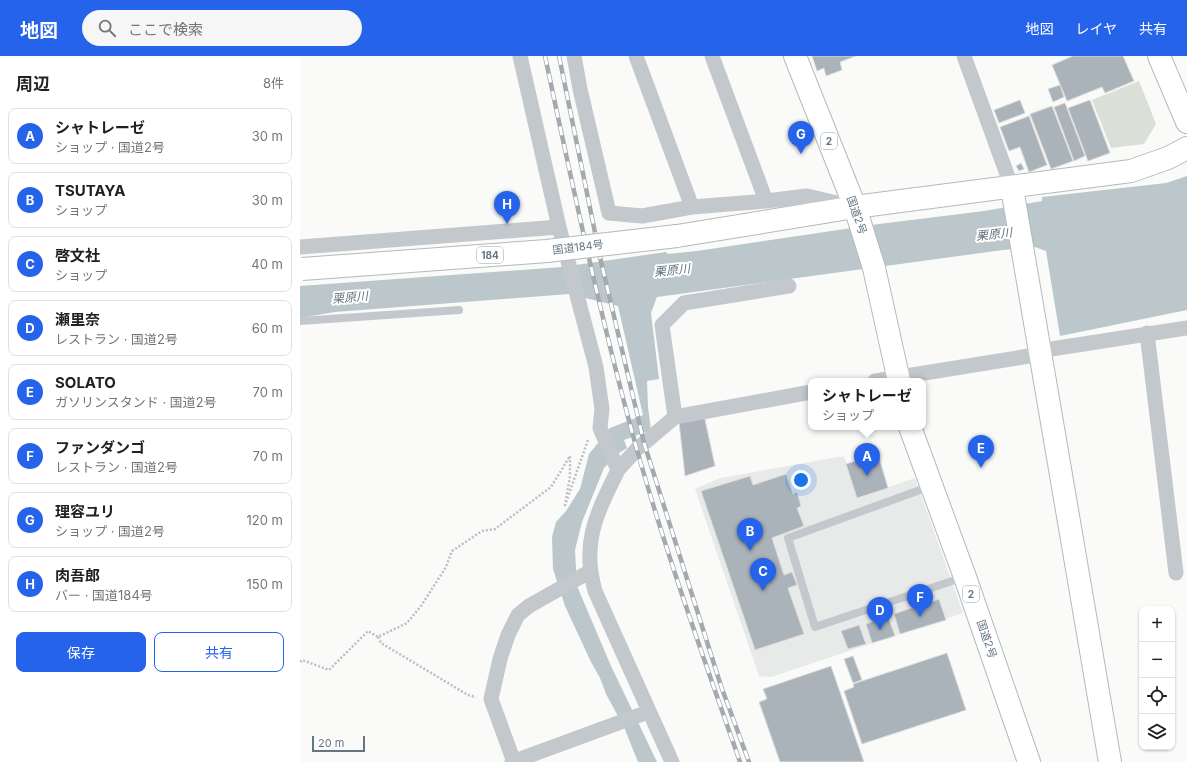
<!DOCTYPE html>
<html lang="ja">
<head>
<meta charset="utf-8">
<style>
  :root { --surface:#fff; --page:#f6f6f6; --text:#202124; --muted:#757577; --line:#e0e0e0; --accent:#2563eb }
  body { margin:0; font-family:Inter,"Noto Sans JP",sans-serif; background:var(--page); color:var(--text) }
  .controls { position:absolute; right:12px; bottom:12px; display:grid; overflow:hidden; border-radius:8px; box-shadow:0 1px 3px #0004 }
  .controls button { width:36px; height:36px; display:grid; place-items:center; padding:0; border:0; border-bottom:1px solid var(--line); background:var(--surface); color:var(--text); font:20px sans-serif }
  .scale { position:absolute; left:12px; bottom:10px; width:53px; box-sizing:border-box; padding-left:4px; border:2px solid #657683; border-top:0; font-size:11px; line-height:14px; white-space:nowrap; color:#657683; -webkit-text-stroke:3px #fff; paint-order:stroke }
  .you { position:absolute; left:501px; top:424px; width:14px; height:14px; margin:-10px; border:3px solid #fff; border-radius:50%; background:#1a73e8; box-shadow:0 0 0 6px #1a73e833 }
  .badge { display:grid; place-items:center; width:26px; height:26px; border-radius:50%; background:var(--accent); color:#fff; font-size:13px; font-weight:700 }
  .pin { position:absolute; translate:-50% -33px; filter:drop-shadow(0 1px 2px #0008) }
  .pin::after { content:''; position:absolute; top:21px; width:14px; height:12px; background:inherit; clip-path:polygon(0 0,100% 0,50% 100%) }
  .popup { position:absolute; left:508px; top:322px; width:118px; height:52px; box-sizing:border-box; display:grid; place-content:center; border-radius:8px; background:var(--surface); filter:drop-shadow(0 1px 3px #0005); font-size:13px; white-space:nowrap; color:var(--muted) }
  .popup b { font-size:15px; color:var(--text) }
  .popup::after { content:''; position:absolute; left:50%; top:100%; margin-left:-8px; border:8px solid transparent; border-top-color:var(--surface) }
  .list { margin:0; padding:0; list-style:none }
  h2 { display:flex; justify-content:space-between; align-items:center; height:52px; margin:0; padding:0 16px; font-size:17px }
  h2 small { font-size:13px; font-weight:400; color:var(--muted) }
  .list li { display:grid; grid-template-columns:26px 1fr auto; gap:12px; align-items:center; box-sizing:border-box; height:56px; margin:0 8px 8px; padding:0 8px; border:1px solid var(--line); border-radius:8px }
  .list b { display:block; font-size:15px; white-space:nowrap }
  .list p { margin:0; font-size:13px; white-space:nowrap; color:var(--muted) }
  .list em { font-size:13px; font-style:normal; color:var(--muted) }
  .actions { display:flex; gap:8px; padding:12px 16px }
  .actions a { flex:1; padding:9px 0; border:1px solid var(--accent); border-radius:8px; text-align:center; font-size:14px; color:var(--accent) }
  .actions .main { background:var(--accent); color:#fff }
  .icon { flex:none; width:22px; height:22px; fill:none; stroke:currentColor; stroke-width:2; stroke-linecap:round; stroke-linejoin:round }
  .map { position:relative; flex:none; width:887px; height:706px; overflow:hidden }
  header { display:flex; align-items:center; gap:24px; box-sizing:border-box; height:56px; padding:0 20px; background:var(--accent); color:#fff }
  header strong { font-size:19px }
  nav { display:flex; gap:22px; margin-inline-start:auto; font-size:14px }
  .search { width:280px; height:36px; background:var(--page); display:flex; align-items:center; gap:10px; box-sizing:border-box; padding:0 14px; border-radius:22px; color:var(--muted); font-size:15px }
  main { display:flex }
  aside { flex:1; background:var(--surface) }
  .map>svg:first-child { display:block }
</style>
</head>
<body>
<header>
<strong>地図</strong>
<div class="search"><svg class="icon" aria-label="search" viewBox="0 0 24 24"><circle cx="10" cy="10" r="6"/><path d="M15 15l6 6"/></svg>ここで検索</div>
<nav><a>地図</a><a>レイヤ</a><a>共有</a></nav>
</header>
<main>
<aside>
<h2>周辺<small>8件</small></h2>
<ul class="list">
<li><span class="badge">A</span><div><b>シャトレーゼ</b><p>ショップ · 国道2号</p></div><em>30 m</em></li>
<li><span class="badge">B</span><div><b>TSUTAYA</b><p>ショップ</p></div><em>30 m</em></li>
<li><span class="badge">C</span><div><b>啓文社</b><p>ショップ</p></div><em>40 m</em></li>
<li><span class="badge">D</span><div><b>瀬里奈</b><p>レストラン · 国道2号</p></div><em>60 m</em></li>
<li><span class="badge">E</span><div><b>SOLATO</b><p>ガソリンスタンド · 国道2号</p></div><em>70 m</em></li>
<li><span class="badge">F</span><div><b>ファンダンゴ</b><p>レストラン · 国道2号</p></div><em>70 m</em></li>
<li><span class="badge">G</span><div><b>理容ユリ</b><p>ショップ · 国道2号</p></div><em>120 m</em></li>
<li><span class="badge">H</span><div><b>肉吾郎</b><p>バー · 国道184号</p></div><em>150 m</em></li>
</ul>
<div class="actions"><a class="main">保存</a><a>共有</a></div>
</aside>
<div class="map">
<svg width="887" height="706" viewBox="0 0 887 706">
  <rect width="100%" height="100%" fill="#fafaf8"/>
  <path fill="#e8e9e9" d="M544,400L557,442L615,422L663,557L471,621L459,620L395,433L420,422Z"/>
  <path fill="#dadfd7" d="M839,25L856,68L844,88L811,92L792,44Z"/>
  <path fill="#bbc7cb" d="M887,120V254L760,280L746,195L735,191L703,194L357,241L351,257L359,323L347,325L348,351L351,374L324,384L327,392L319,397L304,412L282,466L275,494L277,530L311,610L357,706H338L324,671L306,638L300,622L291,606L265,550L253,513L252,481L256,466L266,455L280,433L289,398L310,372L343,359L318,250L269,238L35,256L0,262V230L262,211L366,196L368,198L397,195L579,168L684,155L742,145V141L866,127Z"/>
  <path fill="#aab3b9" stroke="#dcdcda" d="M512,0H556L540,6L542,14L526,20L524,12L517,15Z
    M773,0H823L834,25L805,37L802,31L767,45L752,9Z
    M760,29L764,41L753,46L748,33Z
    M720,44L725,57L699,67L694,54Z
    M790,44L810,97L788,105L768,52Z
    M765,47L785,100L774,105L754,51Z
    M752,50L773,105L751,113L730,58Z
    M729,60L747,109L729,116L720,91L709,95L700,71Z
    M721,107L724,113L719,115L716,110Z
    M404,359L415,410L385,420L379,366Z
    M578,398L588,432L557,442L546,408Z
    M486,418L493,438L497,436L501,450L497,452L504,470L472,482L484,519L492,516L497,529L488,532L504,578L455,594L401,435L450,420L453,429Z
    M630,540L632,546L639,543L646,564L600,578L594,558L614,551L612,546Z
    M588,560L595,580L572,587L566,568Z
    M559,569L566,588L548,593L541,575Z
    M647,597L666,654L562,688L544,635L554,631L553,628Z
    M553,600L562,624L553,627L544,603Z
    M531,610L564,706H480L459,646L467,643L463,633Z"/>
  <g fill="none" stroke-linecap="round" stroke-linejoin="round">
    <g stroke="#b3babf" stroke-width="24">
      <path id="secondary" d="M859,0L887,66
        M712,132C743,324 779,514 810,706
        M555,151L831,115L868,102L887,92"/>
    </g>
    <g stroke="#b4b9bd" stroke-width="24">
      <path id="highway" d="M495,0L555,151L574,212L599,325
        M377,180L555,151
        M610,371L665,521L729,706"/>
    </g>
    <path stroke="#bbbfc2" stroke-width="2.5" stroke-dasharray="2 2" stroke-linecap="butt" d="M78,581L81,587L168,639L176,641
      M0,606L2,604L29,614L68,575L78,581L107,567L121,550L146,511L152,495L182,475L195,473L251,431L270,400V420L265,449L288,384"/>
    <path stroke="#c3c8cc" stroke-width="8" d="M0,265L159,254
      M631,430L488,482L515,571L664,521"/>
    <path stroke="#c3c8cc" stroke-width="15" d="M220,0L259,171L296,311L302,353L300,372L318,414C297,457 281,486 295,535L372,706
      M274,0L280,33L309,157L342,160L392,151L466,145L507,140L546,149
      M336,0L392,151
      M412,0L466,145
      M664,0L712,132
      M0,191L259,171
      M847,277L876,517
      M575,325L729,300L745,294L887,272
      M375,361L362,269L384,247L489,230
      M318,414L337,393L375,361L511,336
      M212,706L348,656
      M214,706L191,643L200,603L208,579L218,559L229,550L289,516"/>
    <use href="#secondary" stroke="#fff" stroke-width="22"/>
    <use href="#highway" stroke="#fff" stroke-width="22"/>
    <g stroke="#a2aab0" stroke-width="4.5">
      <path id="rail" d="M245,0C273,132 301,264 337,394C367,500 404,603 440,706
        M259,0L300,201L344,387L421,630L449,706"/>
    </g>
    <use href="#rail" stroke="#fff" stroke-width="3" stroke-dasharray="9" stroke-linecap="butt"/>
    <g stroke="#b4b9bd" stroke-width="24" stroke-linecap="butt">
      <path id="highway-bridge" d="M2,213L247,195L377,180"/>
    </g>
    <use href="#highway-bridge" stroke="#fff" stroke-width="22"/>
  </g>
  <g text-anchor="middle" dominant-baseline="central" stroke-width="4" stroke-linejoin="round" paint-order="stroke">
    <g fill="#fff" stroke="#939fa8" stroke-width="1">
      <rect x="521" y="77" width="16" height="16" rx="3"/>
      <rect x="177" y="191" width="26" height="16" rx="3"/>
      <rect x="663" y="530" width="16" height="16" rx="3"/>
    </g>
    <g font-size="10" font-weight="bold" fill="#657683">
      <text x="529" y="85">2</text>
      <text x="190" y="199">184</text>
      <text x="671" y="538">2</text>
    </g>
    <g font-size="11" fill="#657683" stroke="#fff">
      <text transform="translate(557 159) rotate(71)">国道2号</text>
      <text transform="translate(278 191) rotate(-7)">国道184号</text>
      <text transform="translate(687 583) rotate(71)">国道2号</text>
    </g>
    <g font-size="12" font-style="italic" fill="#60757c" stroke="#fff">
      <text transform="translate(694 178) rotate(-6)">栗原川</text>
      <text transform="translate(372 214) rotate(-6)">栗原川</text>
      <text transform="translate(50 241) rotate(-5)">栗原川</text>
    </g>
  </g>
</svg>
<div class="controls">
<button>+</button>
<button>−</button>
<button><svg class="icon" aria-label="locate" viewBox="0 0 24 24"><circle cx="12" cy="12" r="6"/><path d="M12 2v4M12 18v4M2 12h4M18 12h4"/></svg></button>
<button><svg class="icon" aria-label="layers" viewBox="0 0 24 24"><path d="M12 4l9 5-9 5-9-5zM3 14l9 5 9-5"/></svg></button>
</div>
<div class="scale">20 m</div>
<div class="you"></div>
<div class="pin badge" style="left:567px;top:420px">A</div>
<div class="popup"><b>シャトレーゼ</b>ショップ</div>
<div class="pin badge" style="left:450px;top:495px">B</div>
<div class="pin badge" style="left:463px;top:535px">C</div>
<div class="pin badge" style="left:580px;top:574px">D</div>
<div class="pin badge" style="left:681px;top:412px">E</div>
<div class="pin badge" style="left:620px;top:561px">F</div>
<div class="pin badge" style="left:501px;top:98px">G</div>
<div class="pin badge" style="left:207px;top:168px">H</div>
</div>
</main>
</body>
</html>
